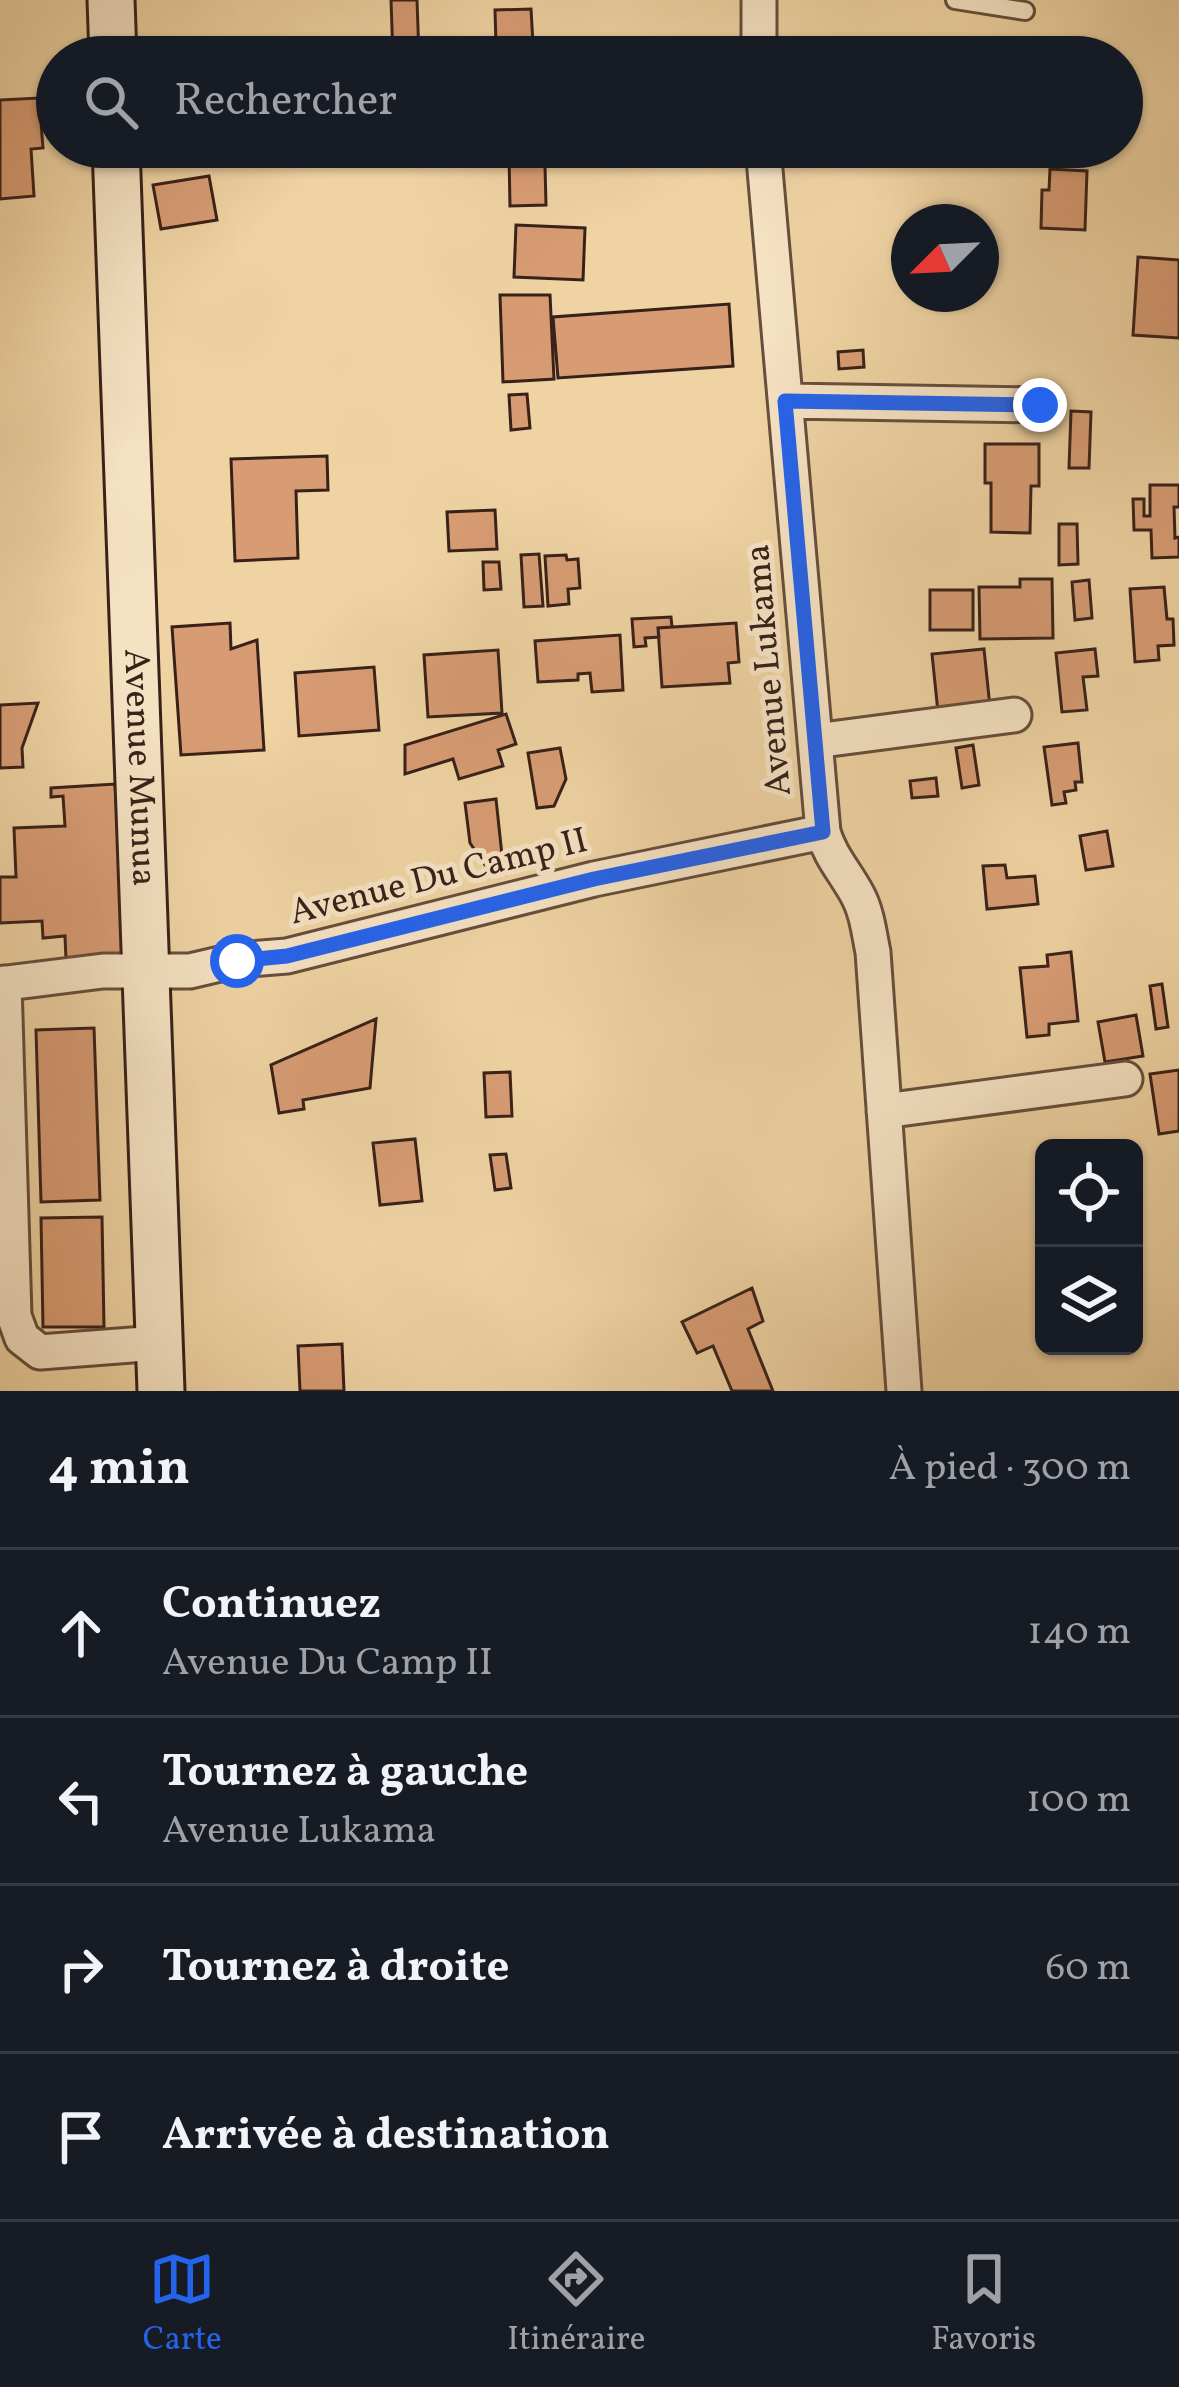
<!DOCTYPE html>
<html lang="fr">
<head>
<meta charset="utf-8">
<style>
  :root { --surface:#171b24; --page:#20242c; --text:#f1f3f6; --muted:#9ea1a6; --line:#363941; --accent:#2563eb }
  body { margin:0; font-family:Vollkorn,serif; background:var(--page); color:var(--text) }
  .controls { position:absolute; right:36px; bottom:36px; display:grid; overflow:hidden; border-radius:18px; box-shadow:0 3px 9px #0004 }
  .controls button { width:108px; height:108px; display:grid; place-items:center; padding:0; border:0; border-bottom:3px solid var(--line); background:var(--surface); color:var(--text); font:60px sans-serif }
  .compass { position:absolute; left:891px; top:204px; width:108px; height:108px; border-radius:50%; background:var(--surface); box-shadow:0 3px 9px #0004; rotate:246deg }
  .stop { position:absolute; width:36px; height:36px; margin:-27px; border:9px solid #2563eb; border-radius:50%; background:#fff }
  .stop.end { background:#2563eb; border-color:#fff; box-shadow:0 3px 12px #0008 }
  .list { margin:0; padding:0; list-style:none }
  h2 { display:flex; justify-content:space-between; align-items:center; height:156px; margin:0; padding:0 48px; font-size:51px }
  h2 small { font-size:39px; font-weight:400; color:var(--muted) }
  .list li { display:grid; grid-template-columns:78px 1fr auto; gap:36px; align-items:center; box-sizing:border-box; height:168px; padding:0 48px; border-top:3px solid var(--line) }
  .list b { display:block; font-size:45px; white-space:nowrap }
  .list p { margin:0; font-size:39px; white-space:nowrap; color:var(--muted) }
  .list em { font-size:39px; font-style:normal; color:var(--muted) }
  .icon { flex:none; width:66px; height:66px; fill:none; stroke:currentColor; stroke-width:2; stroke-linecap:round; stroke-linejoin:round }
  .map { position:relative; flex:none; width:1179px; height:1391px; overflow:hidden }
  .search { position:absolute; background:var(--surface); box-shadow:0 3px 9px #0004; left:36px; right:36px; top:36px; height:132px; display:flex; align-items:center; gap:30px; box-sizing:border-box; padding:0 42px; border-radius:66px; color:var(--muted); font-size:45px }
  .sheet { height:828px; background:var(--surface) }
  nav { display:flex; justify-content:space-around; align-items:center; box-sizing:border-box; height:168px; border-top:3px solid var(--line); background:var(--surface); font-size:33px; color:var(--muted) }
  nav a { display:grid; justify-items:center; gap:6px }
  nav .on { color:var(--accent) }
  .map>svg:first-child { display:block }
</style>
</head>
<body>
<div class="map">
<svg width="1179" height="1391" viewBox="0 0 1179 1391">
  <rect width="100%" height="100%" fill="#efd3a3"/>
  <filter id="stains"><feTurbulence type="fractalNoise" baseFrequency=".00167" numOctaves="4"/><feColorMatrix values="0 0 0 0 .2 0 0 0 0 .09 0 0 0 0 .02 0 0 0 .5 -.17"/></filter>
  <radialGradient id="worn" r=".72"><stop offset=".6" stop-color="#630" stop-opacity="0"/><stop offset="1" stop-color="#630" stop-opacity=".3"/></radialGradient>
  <path fill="#d89c74" stroke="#382119" stroke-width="3" d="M391,0H417L419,57H393Z
    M531,9L533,44L496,45L495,10Z
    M39,98L43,148L31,149L34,196L0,199V100Z
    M629,147H699L700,156L630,159Z
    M509,156H531V165L545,166L546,205L510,206Z
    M1050,169L1087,171L1085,230L1041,228L1042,190H1049Z
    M209,176L217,220L161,229L153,185Z
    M516,225L585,228L583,280L514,277Z
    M1138,257L1179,260V338L1133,335Z
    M500,295H550L554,379L503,382Z
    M729,304L733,366L558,378L553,317Z
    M863,350L864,367L839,369L838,352Z
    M527,394L530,428L511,430L509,395Z
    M1071,411L1091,412L1089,468H1069Z
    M985,444H1039V486H1031L1030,533L991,532V483H985Z
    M327,456L328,490L296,491L298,558L235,561L231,459Z
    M1150,485H1179V507H1174L1175,538L1179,537V557L1152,558L1151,530H1134L1133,499H1144V516H1150Z
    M495,510L497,549L449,551L447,512Z
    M1059,524H1077L1078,564L1059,565Z
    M539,554L543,606L524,607L521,555Z
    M566,555L567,560L578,559L580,588L568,589L569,604L548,606L545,556Z
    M483,562H499L501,589L484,590Z
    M1020,579H1052L1053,638L980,639L979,587H1020Z
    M1089,580L1092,618L1075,620L1072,582Z
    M1164,587L1167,619H1173L1174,645L1158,646L1159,660L1135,662L1130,589Z
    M930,590H973V630H930Z
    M671,617L672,627L658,628L659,637L645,638L646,646L634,647L632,619Z
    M230,623L231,649L257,640L264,750L181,755L172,627Z
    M736,623L739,662L728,663L730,683L662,687L658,628Z
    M620,635L623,690L592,692L590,673L578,674V680L538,682L535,641Z
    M984,649L991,717L939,722L932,654Z
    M1095,649L1098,676L1083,677L1087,710L1062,712L1056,653Z
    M498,650L502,713L428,717L424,655Z
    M374,667L379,730L299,736L295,673Z
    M38,703L22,748L23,767L0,768V705Z
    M506,714L516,744L498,750L503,766L459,779L453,759L405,774V745Z
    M1078,743L1082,782H1075L1076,790L1064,792L1066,803L1052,805L1044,747Z
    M973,745L979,785L962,788L956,748Z
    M560,748L566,779L554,806L537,808L528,753Z
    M936,778L938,796L912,798L910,781Z
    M115,784L125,957L66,960L65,936L43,938L42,921L0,923V877H16L14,828L65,826L63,796L51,797V788Z
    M496,799L504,874L492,875L470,843L465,803Z
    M1107,831L1113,866L1086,870L1080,836Z
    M1005,865L1007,878L1035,876L1038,904L987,909L983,866Z
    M1071,952L1078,1021L1049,1024V1035L1027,1037L1020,968L1048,966L1047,955Z
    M1162,984L1168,1027L1156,1029L1150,986Z
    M1136,1015L1143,1056L1105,1062L1098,1022Z
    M376,1019L370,1088L303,1100L304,1109L279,1113L271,1065Z
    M94,1028L100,1200L41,1202L36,1030Z
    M1179,1070V1131L1159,1134L1150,1074Z
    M510,1072L512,1116L486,1117L484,1073Z
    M415,1139L422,1201L380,1205L373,1143Z
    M506,1154L511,1188L495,1190L490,1155Z
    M102,1217L104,1327H43L41,1218Z
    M752,1288L763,1321L748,1329L773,1391H732L713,1346L697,1353L682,1322Z
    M342,1344L344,1391H300L298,1346Z"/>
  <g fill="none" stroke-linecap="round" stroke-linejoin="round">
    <g stroke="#664e3c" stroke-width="22">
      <path id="lane" d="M955,0L1025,11"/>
    </g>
    <g stroke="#664e3c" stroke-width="39">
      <path id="street" d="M759,0V57
        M763,147L823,832C830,856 845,872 857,894C867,912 869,933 873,952L904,1391
        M786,401L1040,405
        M815,741L1014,715
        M4,983L14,1316L22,1338L40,1352L158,1343
        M0,984L103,971H190L237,960L287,956L594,879L823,832
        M884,1111L1125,1079"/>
    </g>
    <g stroke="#382119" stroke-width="51">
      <g id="secondary">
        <path d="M111,0L113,57"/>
        <path id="s1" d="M116,147L161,1391"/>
      </g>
    </g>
    <use href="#lane" stroke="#f5e2c3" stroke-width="16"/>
    <use href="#street" stroke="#f5e2c3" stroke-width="33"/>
    <use href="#secondary" stroke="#f5e2c3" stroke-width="45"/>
  </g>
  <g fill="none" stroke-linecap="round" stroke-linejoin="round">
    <path stroke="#2563eb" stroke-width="15" d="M237,961L287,956L594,879L823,832L785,401L1040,405"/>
  </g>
  <g text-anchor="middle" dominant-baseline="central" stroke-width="10" stroke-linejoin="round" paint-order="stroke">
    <g font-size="36" fill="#382119" stroke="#f5e2c3">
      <text transform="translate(770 670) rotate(-95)">Avenue Lukama</text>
      <text stroke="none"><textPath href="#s1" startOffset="621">Avenue Munua</textPath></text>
      <text transform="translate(439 878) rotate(-14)">Avenue Du Camp II</text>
    </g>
  </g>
  <rect width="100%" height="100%" filter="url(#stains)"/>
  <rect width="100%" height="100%" fill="url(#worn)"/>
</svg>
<div class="controls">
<button><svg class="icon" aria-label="locate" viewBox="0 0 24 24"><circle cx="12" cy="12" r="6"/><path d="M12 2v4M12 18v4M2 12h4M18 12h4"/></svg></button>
<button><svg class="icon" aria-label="layers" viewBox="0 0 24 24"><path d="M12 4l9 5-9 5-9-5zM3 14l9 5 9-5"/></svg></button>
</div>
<svg class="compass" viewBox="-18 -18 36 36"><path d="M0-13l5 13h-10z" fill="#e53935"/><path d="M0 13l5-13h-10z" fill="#9ea1a6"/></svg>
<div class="stop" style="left:237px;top:961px"></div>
<div class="stop end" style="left:1040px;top:405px"></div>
<div class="search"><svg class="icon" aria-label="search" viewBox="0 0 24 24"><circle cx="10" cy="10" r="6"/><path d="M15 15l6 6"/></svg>Rechercher</div>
</div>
<section class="sheet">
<h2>4 min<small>À pied · 300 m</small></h2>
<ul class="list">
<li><svg class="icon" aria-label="ahead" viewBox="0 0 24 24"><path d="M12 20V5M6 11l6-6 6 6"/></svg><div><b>Continuez</b><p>Avenue Du Camp II</p></div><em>140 m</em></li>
<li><svg class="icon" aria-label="left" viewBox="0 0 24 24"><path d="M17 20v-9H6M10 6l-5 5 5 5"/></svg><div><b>Tournez à gauche</b><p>Avenue Lukama</p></div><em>100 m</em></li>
<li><svg class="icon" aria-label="right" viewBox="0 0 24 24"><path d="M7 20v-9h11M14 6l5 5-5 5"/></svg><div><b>Tournez à droite</b></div><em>60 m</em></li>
<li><svg class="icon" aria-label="arrive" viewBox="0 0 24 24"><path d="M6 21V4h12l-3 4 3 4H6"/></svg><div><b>Arrivée à destination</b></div></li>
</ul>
</section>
<nav>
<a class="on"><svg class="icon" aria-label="map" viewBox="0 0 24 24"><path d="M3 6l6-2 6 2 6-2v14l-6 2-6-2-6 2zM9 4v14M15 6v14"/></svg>Carte</a>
<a><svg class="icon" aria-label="directions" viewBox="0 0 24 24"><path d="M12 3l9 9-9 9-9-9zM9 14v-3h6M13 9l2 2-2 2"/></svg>Itinéraire</a>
<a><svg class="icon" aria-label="saved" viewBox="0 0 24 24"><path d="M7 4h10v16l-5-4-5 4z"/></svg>Favoris</a>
</nav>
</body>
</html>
